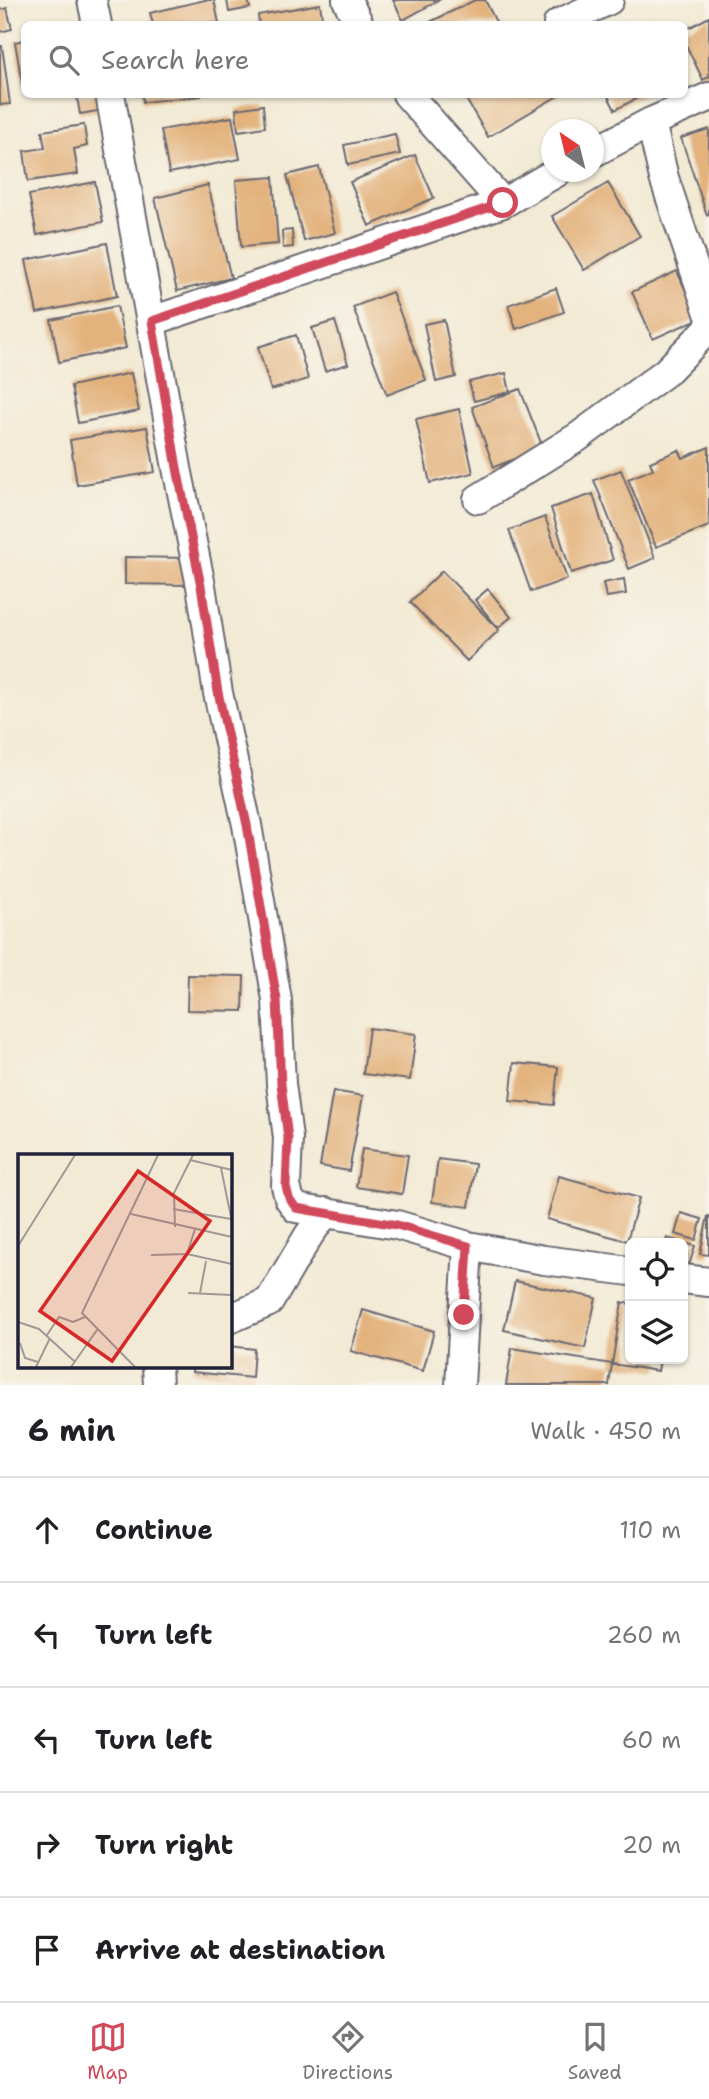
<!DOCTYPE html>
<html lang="en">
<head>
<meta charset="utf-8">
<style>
  :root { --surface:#fff; --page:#f6f6f6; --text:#202124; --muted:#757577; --line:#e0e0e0; --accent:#d1495b }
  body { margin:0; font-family:"Shantell Sans",sans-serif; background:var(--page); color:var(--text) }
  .controls { position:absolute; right:21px; bottom:21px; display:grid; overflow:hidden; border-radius:10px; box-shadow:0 2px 5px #0004 }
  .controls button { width:63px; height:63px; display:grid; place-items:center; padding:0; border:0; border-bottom:2px solid var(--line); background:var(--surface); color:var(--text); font:35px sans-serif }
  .compass { position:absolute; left:541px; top:119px; width:63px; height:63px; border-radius:50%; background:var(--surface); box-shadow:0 2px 5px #0004; rotate:325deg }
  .stop { position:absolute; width:21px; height:21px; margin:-16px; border:5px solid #d1495b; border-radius:50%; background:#fff }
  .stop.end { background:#d1495b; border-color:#fff; box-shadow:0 2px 7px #0008 }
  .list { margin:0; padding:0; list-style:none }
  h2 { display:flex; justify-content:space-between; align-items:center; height:91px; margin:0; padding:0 28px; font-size:30px }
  h2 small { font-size:23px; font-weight:400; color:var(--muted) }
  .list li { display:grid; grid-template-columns:46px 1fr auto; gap:21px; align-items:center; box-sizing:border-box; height:105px; padding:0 28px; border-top:2px solid var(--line) }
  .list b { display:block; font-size:26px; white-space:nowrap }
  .list em { font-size:23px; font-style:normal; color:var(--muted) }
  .icon { flex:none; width:38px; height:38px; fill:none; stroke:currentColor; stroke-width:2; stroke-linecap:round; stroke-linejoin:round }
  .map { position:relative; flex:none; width:709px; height:1385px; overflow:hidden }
  .search { position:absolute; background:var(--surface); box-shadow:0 2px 5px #0004; left:21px; right:21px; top:21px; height:77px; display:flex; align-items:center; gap:18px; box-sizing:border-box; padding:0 24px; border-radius:10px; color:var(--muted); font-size:26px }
  .sheet { height:616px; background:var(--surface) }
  nav { display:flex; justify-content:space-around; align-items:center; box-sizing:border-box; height:98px; border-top:2px solid var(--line); background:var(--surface); font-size:19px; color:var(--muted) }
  nav a { display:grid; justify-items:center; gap:4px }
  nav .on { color:var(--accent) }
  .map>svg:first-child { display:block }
</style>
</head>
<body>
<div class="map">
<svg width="709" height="1385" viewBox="0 0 709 1385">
  <rect width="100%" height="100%" fill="#f7f3e8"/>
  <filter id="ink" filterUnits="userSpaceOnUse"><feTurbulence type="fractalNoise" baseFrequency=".0143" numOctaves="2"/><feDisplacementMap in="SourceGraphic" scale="14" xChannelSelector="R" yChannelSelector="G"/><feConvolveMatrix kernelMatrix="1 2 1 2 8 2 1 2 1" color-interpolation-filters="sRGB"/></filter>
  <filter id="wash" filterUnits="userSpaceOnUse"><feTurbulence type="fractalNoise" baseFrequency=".00686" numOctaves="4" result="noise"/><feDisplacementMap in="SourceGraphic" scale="28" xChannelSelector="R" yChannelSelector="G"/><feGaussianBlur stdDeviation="1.57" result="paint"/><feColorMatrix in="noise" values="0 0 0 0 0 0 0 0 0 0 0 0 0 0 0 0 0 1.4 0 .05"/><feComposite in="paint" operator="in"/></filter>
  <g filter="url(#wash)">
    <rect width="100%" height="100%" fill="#f2ead4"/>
    <g id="blocks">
      <path fill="#e3b27d" d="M205,0H214L219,23L153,24L150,13Z
        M227,0H248L250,8L229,12Z
        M393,0H439L403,20Z
        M475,0H485L497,24H426Z
        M320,4L323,24H259L258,15Z
        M7,8L12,29L0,32V10Z
        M709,17V77L703,80L685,43V30Z
        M24,40V89H23L15,42Z
        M0,46H2L10,104L0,105Z
        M100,94L103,110L80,114L77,97Z
        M142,94H201V96L143,102Z
        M474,94H561L488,137L466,99Z
        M607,94H645L615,110Z
        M263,105L265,127L238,131L236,109Z
        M232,117L240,159L169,173L161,130Z
        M84,125L87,146L74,149L78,174L28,181L24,151L45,148L42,131Z
        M709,129V214L707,215L681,138Z
        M395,134L400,154L348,165L344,145Z
        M415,155L434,198L369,226L350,182Z
        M319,167L335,233L304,241L287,175Z
        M273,177L278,244L241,247L236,180Z
        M95,182L103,222L37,235L29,195Z
        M608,183L640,236L584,270L552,216Z
        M208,185L231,278L177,291L155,198Z
        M292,230L293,247L283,248L282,231Z
        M107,243L117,296L37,313L26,260Z
        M677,271L698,319L653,339L632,292Z
        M556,288L564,312L516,329L508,305Z
        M392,292L426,380L387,395L353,307Z
        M117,306L126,348L59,362L51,320Z
        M444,320L456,377L436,382L424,324Z
        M335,321L348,364L325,371L312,328Z
        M296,335L308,379L271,390L258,347Z
        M131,373L139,411L78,423L71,386Z
        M506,373L510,392L474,401L469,382Z
        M520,389L543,448L494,467L472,407Z
        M459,409L473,473L430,483L416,419Z
        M147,427L155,472L77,485L70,440Z
        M709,447V526L656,547L628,479L653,469L650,462L679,450L683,458Z
        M621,470L655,558L629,569L594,480Z
        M593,494L613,560L571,573L551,508Z
        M545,517L567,579L531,592L509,530Z
        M125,557L187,558V585L125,584Z
        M442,571L499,630L467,661L410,602Z
        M624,579L626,594L606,597L603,583Z
        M488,589L511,617L498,628L475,600Z
        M188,975L244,976L243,1011L187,1010Z
        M369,1028L416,1034L410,1080L363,1074Z
        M514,1063L558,1067L554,1105L510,1101Z
        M333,1091L363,1096L349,1171L320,1166Z
        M362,1149L408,1155L402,1194L356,1187Z
        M438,1159L475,1164L469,1207L432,1202Z
        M559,1176L639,1198L627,1241L547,1219Z
        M681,1213L702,1219L696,1240L675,1234Z
        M708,1216H709V1255L700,1254Z
        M667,1238L695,1246L688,1269L683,1267V1243H665Z
        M515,1281L596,1298L585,1348L504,1330Z
        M622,1302L630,1304V1359H660L658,1371L612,1364Z
        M363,1310L434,1331L423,1371L351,1351Z
        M229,1346L254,1349L252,1378L192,1372V1366H229Z
        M512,1348L612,1364L609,1385H506Z"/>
    </g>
  </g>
  <g filter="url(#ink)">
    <use href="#blocks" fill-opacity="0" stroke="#6b6871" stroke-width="2"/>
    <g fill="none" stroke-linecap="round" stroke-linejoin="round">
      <g stroke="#6b6871" stroke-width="32">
        <path id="minor" d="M92,0L97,24
          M347,0L359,24
          M558,24L609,0
          M110,94L177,468L201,586L218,693L247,825L277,1000L281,1084L288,1138L286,1186L289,1198L296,1208L397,1225L468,1246L544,1260L630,1271
          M407,94L503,203
          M651,122L664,178L709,313
          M594,152L651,122L709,97
          M152,321L503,203L557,172
          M478,499L578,437L666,372L709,328
          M683,1279L709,1282
          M229,1319L269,1302L309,1235L326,1212
          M157,1366L158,1385
          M460,1385L468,1246"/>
      </g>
      <use href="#minor" stroke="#fff" stroke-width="28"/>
    </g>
  </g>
  <g fill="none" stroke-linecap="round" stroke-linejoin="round" filter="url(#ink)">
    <path stroke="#d1495b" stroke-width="9" d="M464,1315L468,1246L397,1225L296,1208L289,1198L286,1186L288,1138L281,1084L277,1000L247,825L218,692L201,586L177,468L152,321L503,203"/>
  </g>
  <g transform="translate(18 1154)">
    <rect width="214" height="214" fill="#f2ead4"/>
    <path fill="none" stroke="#9f9a97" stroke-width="2" d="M172,6L214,16M203,14L214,68M155,55L213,65M113,60L214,83M157,73L156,39L175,1M0,92L57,1M169,100L177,75M133,101L169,100L214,110M170,139L214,141M182,139L188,107M0,168L21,175L56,207M29,181L41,163L55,168L67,163M2,189L7,204L20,208M18,213L32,184M53,213L79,176M117,213L64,159L140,1"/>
    <path fill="#d62828" fill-opacity="0.15" stroke="#d62828" stroke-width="3.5" d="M120,17L192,67L94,207L22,157Z"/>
    <rect width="214" height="214" fill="none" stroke="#22223b" stroke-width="3.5"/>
  </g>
</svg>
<div class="controls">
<button><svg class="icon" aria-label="locate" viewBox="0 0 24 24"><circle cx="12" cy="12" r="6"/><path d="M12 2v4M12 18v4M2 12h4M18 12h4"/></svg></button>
<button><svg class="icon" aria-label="layers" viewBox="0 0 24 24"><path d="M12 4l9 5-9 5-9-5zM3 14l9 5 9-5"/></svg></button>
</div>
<svg class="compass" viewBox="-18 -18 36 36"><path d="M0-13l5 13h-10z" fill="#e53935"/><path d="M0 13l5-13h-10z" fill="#757577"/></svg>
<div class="stop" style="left:503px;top:203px"></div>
<div class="stop end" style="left:464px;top:1315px"></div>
<div class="search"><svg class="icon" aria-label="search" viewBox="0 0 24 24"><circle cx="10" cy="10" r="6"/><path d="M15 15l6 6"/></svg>Search here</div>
</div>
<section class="sheet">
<h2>6 min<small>Walk · 450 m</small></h2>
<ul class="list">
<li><svg class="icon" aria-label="ahead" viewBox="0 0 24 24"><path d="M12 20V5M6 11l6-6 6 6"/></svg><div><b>Continue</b></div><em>110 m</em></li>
<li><svg class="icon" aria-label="left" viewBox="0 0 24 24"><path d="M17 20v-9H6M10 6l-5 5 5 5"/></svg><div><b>Turn left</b></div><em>260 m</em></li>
<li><svg class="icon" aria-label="left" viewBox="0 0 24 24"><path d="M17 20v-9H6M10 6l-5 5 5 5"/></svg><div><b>Turn left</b></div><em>60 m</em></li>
<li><svg class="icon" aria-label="right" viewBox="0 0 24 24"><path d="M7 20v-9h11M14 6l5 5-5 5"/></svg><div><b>Turn right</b></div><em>20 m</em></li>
<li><svg class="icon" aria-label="arrive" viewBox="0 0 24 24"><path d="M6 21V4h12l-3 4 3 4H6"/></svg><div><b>Arrive at destination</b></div></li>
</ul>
</section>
<nav>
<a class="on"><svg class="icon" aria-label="map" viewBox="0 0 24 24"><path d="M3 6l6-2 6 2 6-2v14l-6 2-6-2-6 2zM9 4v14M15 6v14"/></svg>Map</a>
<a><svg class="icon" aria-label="directions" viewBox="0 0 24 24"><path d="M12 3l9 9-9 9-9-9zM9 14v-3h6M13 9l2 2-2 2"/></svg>Directions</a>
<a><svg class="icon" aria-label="saved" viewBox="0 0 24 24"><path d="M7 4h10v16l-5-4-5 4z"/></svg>Saved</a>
</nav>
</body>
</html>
